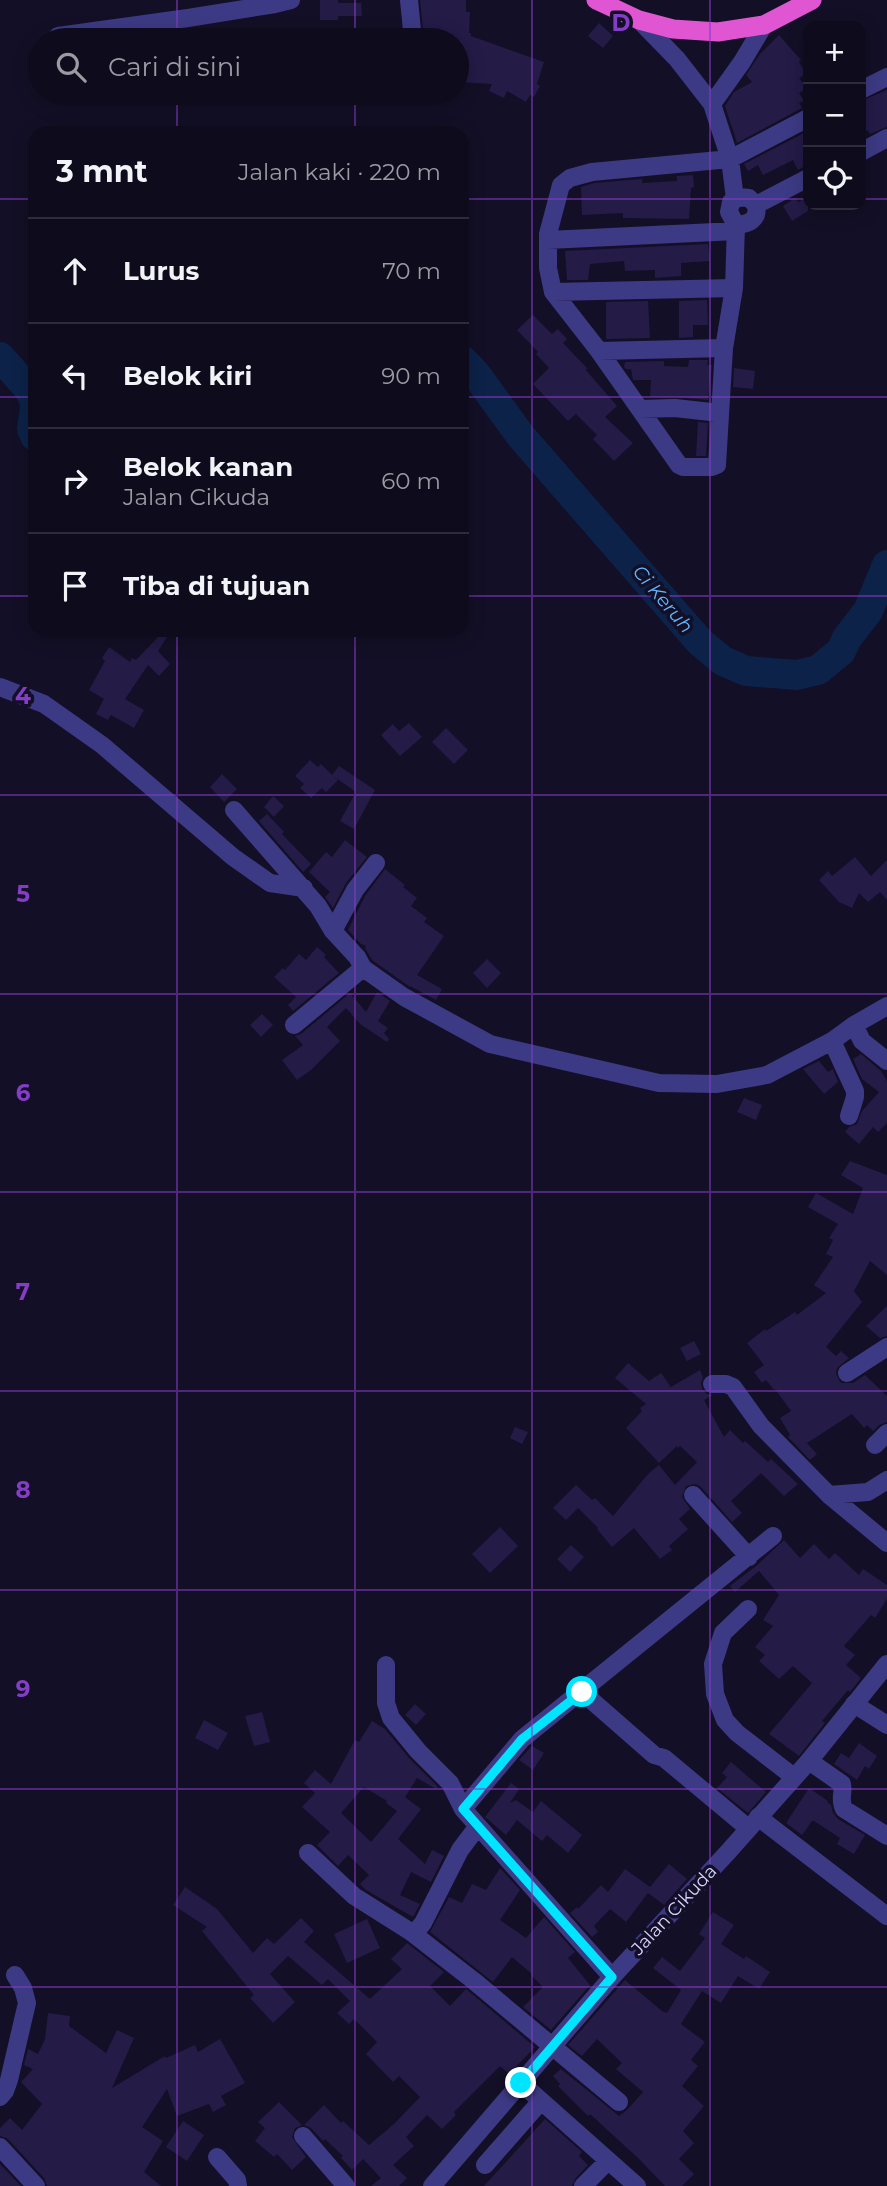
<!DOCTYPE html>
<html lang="id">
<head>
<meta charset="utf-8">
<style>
  :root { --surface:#0e0b1c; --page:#1c1929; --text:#f1f3f6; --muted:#9b9ba3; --line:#2e2b3b }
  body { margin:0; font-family:Montserrat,sans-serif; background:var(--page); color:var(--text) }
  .controls { position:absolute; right:21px; top:21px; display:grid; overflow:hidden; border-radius:14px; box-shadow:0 4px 18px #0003 }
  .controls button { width:63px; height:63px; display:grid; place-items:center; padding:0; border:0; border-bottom:2px solid var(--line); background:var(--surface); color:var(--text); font:35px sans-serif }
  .stop { position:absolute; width:21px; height:21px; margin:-16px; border:5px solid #00e5ff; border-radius:50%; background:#fff }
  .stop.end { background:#00e5ff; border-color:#fff; box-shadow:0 2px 7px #0008 }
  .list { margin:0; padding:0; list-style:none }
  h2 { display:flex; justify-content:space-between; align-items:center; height:91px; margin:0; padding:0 28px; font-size:30px }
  h2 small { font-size:23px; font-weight:400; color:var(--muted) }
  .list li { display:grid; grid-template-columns:46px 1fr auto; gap:21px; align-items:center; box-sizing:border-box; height:105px; padding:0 28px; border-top:2px solid var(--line) }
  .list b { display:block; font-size:26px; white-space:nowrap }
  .list p { margin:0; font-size:23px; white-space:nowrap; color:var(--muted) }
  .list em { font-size:23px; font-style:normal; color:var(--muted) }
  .icon { flex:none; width:38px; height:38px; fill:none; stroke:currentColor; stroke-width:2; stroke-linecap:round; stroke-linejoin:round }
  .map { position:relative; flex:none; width:887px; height:2186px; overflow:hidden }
  .search { position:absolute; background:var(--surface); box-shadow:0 4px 18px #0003; left:28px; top:28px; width:441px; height:77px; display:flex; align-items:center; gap:18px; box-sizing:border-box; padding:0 24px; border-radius:38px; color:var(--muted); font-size:26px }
  .panel { position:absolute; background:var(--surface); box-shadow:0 4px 18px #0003; left:28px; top:126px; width:441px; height:511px; border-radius:21px }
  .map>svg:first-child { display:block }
</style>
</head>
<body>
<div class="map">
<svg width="887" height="2186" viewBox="0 0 887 2186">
  <rect width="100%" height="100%" fill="#130f26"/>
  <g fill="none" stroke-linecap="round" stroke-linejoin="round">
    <path stroke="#0c2248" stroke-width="30" d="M0,357L29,389L35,402
      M462,360L475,373L520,435L700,642L723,661L746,671L797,675L818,670L841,651L847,638L868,611L887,565
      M35,408L32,429L35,436"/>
  </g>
  <path fill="#241b47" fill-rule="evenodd" d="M320,0H338V3H361L362,16H338V20H320Z
    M420,0H466V12H470L469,33H471V36L544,62L537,84L540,86L534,97L530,95L526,102L507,91L504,98L489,91L492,84L457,82V40H424Z
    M599,23L613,36L603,48L588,36Z
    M779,35L801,60L799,62L806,74L799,78L807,88L799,93L804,101L799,103L802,108L737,143L725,106L734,92L752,82L746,75L760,54Z
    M887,90V127L870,134L868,130L861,134V101Z
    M808,131V164L798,170L793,160L763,175L758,165L748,171L744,164Z
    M693,175L694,187L691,188L689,219L623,218V213L582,215L581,187L594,183L642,179V183L677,181V176Z
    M808,197V211L792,221L783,206L795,198L798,202Z
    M708,244L710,261L681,263V276L655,278V270L625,271L624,261L590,264L588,280H567L565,251Z
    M707,300L708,325H693V337L679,338V301Z
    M648,301L650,338L606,339V302Z
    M533,315L552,334L558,329L567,339L563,343L588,369H585L617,406L605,417L633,443L614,461L593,439L597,435L576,414L568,421L533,384L549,368L536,354L538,352L517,330Z
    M689,360H708L707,365H712L708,400L676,397H650L651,380H633L631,369H626L624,367L625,362L664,361V366L688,367Z
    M734,368L755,371L753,389L733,387Z
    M698,422L708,423L706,456H696Z
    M162,633L167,637L158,651L170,664L159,676L148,665L125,699L144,710L134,728L111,715L108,720L96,714L104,699L89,690L105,661L102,658L109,647L130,662L132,658L136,660Z
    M409,723L422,737L400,756L381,735L393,724L399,731Z
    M446,728L468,750L454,764L432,742Z
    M310,760L318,767L321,764L332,775L339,766L375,790L354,829L340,821L356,792L333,776L338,780L326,792L322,788L311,798L300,788L304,784L295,776Z
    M222,774L237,789L224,802L210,787Z
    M273,796L284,806L274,817L264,807Z
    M267,814L284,832L282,834L311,864L303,872L259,821Z
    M345,840L367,857L346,883L333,908L325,897L330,892L309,872L326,852L332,857Z
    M855,857L871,876L887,860V900L880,892L868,902L859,893L852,908L839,902L819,880L828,871L832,876Z
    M385,869L405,885L403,887L417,898L411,906L427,918L424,922L444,936L417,975L442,989L436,1000L410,986V987L372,960L365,948L366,946L361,944L348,930L365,896Z
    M317,947L326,955L324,957L339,973L293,1011L288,1005L296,997L274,977L283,968L285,970L299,954L306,960Z
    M487,959L501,973L487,988L473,973Z
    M377,992L390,1001L378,1021L388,1028L384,1033L389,1039L387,1042L360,1024L346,1008L327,1027L340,1041L311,1070L297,1080L282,1060L303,1045L295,1036L301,1034L350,993L366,1012Z
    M262,1014L273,1025L261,1037L250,1025Z
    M861,1054L881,1071L887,1081V1123L878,1132L873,1127L859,1144L845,1132L849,1127L857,1124L862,1111L879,1092L862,1079L853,1059Z
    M819,1061L828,1072L833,1069L838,1082L824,1094L803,1069Z
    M744,1098L762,1105L756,1120L737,1112Z
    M850,1161L887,1175V1275L870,1261L854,1291L862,1302L826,1347L836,1356L841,1351L849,1358L837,1368L836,1374L841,1383H853L865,1375L887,1396V1422L879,1425L873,1431L867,1425L864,1428L852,1414L807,1443L817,1454L810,1460L788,1437L790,1435L780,1418L791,1411L775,1389L774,1390L766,1380L762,1383L754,1372L764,1365L747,1343L765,1329L766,1331L795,1312L797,1315L826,1293L814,1285L833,1257L826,1254L833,1240L829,1238L838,1224L808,1207L816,1193L853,1214L863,1188L841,1175Z
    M887,1306V1336L880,1338L866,1326Z
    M694,1341L701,1354L687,1361L680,1348Z
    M628,1363L649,1381L661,1373L671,1387L700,1370L703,1377L701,1383L702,1389L707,1394L713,1395L704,1400L724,1437L730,1430L743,1443L745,1441L768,1462L771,1459L798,1484L784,1496L761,1473L731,1501L742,1513L732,1522L701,1487L696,1484L686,1486L682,1497L690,1509L679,1519L688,1529L669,1546L672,1550L660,1559L634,1528L612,1547L597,1529L598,1528L578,1508L566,1520L553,1508L576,1485L592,1500L595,1498L613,1516L648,1474L659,1465L675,1485L697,1462L680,1446L678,1448L677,1446L659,1463L626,1428L642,1411L640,1408L646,1404L615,1378Z
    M515,1427L528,1432L522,1444L510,1438Z
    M500,1527L518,1546L490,1573L472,1554Z
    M784,1540L800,1558L814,1544L829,1559L835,1553L859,1575L863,1569L887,1585V1599L875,1618L871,1615L844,1646L855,1655L846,1665L861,1678L850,1692L848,1690L822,1721L825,1723L799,1756L769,1734L812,1683L793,1666L779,1679L759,1661L765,1655L755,1647L773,1626L763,1620L779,1595L759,1571L735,1592L730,1586L756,1566Z
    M571,1545L584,1557L570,1572L557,1559Z
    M415,1704L426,1714L416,1725L405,1715Z
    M262,1712L270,1742L254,1746L245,1716Z
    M204,1720L228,1733L218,1750L195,1738Z
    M372,1721L385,1729L410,1759L438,1787L436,1789L417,1778L405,1797L421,1809L398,1839L425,1864L432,1850L444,1856L431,1882L411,1872L400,1895L420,1904L413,1917L366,1890L360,1884L369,1875L348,1855L338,1866L317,1845L330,1832L302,1807L315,1793L304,1783L315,1770L331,1784L355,1740L359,1742ZM364,1787L387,1801L386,1803L397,1811L371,1842L341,1813Z
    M859,1743L877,1756L869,1769L865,1766L857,1780L834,1764L841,1753L849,1758Z
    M532,1746L544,1753L533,1770L519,1760Z
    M731,1762L766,1792L748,1813L717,1788L727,1777L722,1773Z
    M511,1783L519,1789L510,1803L516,1800L533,1812L541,1801L582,1835L568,1853L547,1835L542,1841L517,1820L506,1835L485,1817Z
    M809,1788L828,1801L827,1802L831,1805L833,1813L838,1819L865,1835L854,1854L837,1844L840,1838L814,1821H812L802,1835L786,1823Z
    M669,1864L687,1879L664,1905L648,1893L626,1922L610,1909L594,1926L598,1932L592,1937L570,1913L577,1907L578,1909L601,1885L608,1892L625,1869L650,1887Z
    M500,1868L520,1890L500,1920L526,1938L544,1917L575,1952L568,1958L590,1985L551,2030L523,2007L543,1987L531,1975L532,1974L512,1957L493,1982L430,1932L449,1897L462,1903L472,1884L486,1890Z
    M185,1887L217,1909L253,1953L267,1938L274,1944L301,1918L314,1931L304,1942L370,1999L402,1969L391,1959L407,1943L444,1972L430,1986L450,2006L466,1989L535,2047L509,2074L500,2066L454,2112L456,2115L442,2129L427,2115L406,2137L414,2146L393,2165L407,2178L399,2186H371L381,2178L363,2159L352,2170L341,2158L343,2156L325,2139L323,2141L311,2128L304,2125L324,2105L341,2123L343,2121L369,2145L394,2124L420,2097L399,2076L393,2082L366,2054L377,2042L354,2019L349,2024L337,2013L350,2001L328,1979L322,1985L288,1956L270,1974L295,2002L273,2023L250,1998L254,1995L202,1931L207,1927L173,1905Z
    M713,1912L734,1925L721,1944L744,1959L746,1956L770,1972L759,1989L738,1976L721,2003L702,1991L681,2024L705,2042L691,2060L698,2066L682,2086L704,2106L683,2131L694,2143L679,2159L694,2174L682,2186H665L638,2158L590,2114L588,2116L558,2086L560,2084L553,2076L561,2069L619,2116L627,2110L643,2092L616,2069L622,2063L597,2039L582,2056L568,2045L625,1980L662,2011L667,2013L681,1990L653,1968L662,1957L680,1971L705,1938L699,1934Z
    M367,1919L380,1948L347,1963L334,1934Z
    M48,2013L70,2016L69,2026L106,2053L117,2030L134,2038L112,2088L165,2056L166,2058L195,2045L198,2052L220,2039L245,2083L221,2096L226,2105L213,2112L209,2104L177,2116L167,2089L142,2127L163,2141L144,2172L161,2186H47L44,2178L8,2139L0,2136V2128L10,2118L22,2130L42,2104L21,2082L33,2069L24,2065L28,2049L38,2054L45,2039Z
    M279,2102L302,2125L295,2128L292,2137L306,2157L292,2170L277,2154L274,2157L255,2141L265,2128L258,2122Z
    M545,2119L582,2152L579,2156L588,2165L575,2179L572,2186H484Z
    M183,2121L204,2135L187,2161L166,2147Z
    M0,2164L21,2186H0Z"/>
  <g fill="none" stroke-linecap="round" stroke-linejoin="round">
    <path stroke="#3d3a85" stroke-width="18" d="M409,0L413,40
      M639,20L677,59L712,104
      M58,36L188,18L275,4L291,0
      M861,90L887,77
      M861,152L887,138
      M739,197L749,198L756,205C759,220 749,224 736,225L729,212L731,202Z
      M735,199L730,159L712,104L742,62L764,25
      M756,205L808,178
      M736,225L734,288L724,348L717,465L712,467H683L679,465L599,351L553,292L548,268V234L561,185L570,178L592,172L730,159L808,118
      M548,240L736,231
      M553,292L734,288
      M599,351L724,348
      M640,409L675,408L720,413
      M0,687L44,704L102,745L233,857L270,883L304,888
      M234,810L318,906L333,931L357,957L363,968L404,997L490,1044L659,1083L717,1084L767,1075L832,1041L854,1025L887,1006
      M333,931L355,890L376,863
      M294,1025L363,968
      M854,1025L862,1041L887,1061
      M832,1041L855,1091V1097L849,1116
      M847,1373L887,1347
      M712,1384H726L733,1387L761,1426L829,1495L887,1543
      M875,1445L887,1433
      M693,1495L749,1557
      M829,1495L868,1492L887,1480
      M748,1609L723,1633L713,1664L715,1694L725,1720L737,1733L794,1777
      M386,1665V1703L391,1718L418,1751L450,1783L463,1809L478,1826L612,1977
      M582,1692L654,1755L664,1758L748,1828
      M854,1704L887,1725
      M809,1761L842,1784C844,1794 839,1799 844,1809L887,1836
      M463,1809L522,1739L773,1536
      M758,1817L887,1916
      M308,1853L354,1896L411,1932L474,1981L619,2102
      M411,1932L418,1929L423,1923L460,1850L478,1826
      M521,2083L637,2186
      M0,2097L5,2091L9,2080L27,2003L23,1988L15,1975
      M303,2136L346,2186
      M0,2147L36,2186
      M217,2157L237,2180L238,2186
      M485,2165L541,2101
      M583,2186L608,2161"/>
    <path stroke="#3d3a85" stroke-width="18" d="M432,2186L612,1977L728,1852L809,1761L887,1664"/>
    <path stroke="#e055d1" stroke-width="19" d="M596,0L639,20L673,29L718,32L764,25L812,0"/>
  </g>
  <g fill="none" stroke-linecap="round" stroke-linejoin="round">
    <path stroke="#00e5ff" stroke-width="9" d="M521,2083L612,1977L463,1809L522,1739L582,1692"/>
  </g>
  <path fill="none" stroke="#843dc5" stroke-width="2" stroke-opacity="0.55" d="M177,0V40M355,0V40M532,0V2186M710,0V2186M177,93V133M355,93V133M0,199H35M462,199H808M861,199H887M0,397H35M462,397H887M0,596H35M462,596H887M177,630V2186M355,630V2186M0,795H887M0,994H887M0,1192H887M0,1391H887M0,1590H887M0,1789H887M0,1987H887"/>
  <g text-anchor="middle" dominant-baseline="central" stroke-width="7" stroke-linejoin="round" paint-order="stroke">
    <g font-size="18" fill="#d9d4ff" stroke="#130f26">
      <text transform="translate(674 1910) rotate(-47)">Jalan Cikuda</text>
    </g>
    <g font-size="19" font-style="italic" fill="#62b6ff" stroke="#130f26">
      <text transform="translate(663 599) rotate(50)">Ci Keruh</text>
    </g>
  </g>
  <g font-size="23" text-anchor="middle" font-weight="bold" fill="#843dc5" stroke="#130f26" stroke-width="7" stroke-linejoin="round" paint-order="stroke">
    <text x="621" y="31">D</text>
    <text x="23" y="704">4</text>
    <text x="23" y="902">5</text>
    <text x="23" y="1101">6</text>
    <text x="23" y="1300">7</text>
    <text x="23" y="1498">8</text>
    <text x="23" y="1697">9</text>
  </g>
</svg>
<div class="controls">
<button>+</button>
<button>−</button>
<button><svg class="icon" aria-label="locate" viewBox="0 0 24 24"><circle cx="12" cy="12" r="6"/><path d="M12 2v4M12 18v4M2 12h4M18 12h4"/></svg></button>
</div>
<div class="stop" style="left:582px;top:1692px"></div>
<div class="stop end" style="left:521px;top:2083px"></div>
<div class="search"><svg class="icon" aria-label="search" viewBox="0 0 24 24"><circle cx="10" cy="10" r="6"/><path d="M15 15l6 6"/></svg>Cari di sini</div>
<section class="panel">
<h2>3 mnt<small>Jalan kaki · 220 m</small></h2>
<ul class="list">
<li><svg class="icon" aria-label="ahead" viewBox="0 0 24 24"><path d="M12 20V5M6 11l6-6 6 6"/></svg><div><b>Lurus</b></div><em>70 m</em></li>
<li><svg class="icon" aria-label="left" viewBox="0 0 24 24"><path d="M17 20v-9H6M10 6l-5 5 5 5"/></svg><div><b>Belok kiri</b></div><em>90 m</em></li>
<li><svg class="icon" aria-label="right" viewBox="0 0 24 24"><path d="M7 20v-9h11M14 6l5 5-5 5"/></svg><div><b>Belok kanan</b><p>Jalan Cikuda</p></div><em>60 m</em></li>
<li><svg class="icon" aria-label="arrive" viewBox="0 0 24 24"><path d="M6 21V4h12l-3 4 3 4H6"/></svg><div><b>Tiba di tujuan</b></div></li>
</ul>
</section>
</div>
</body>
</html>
